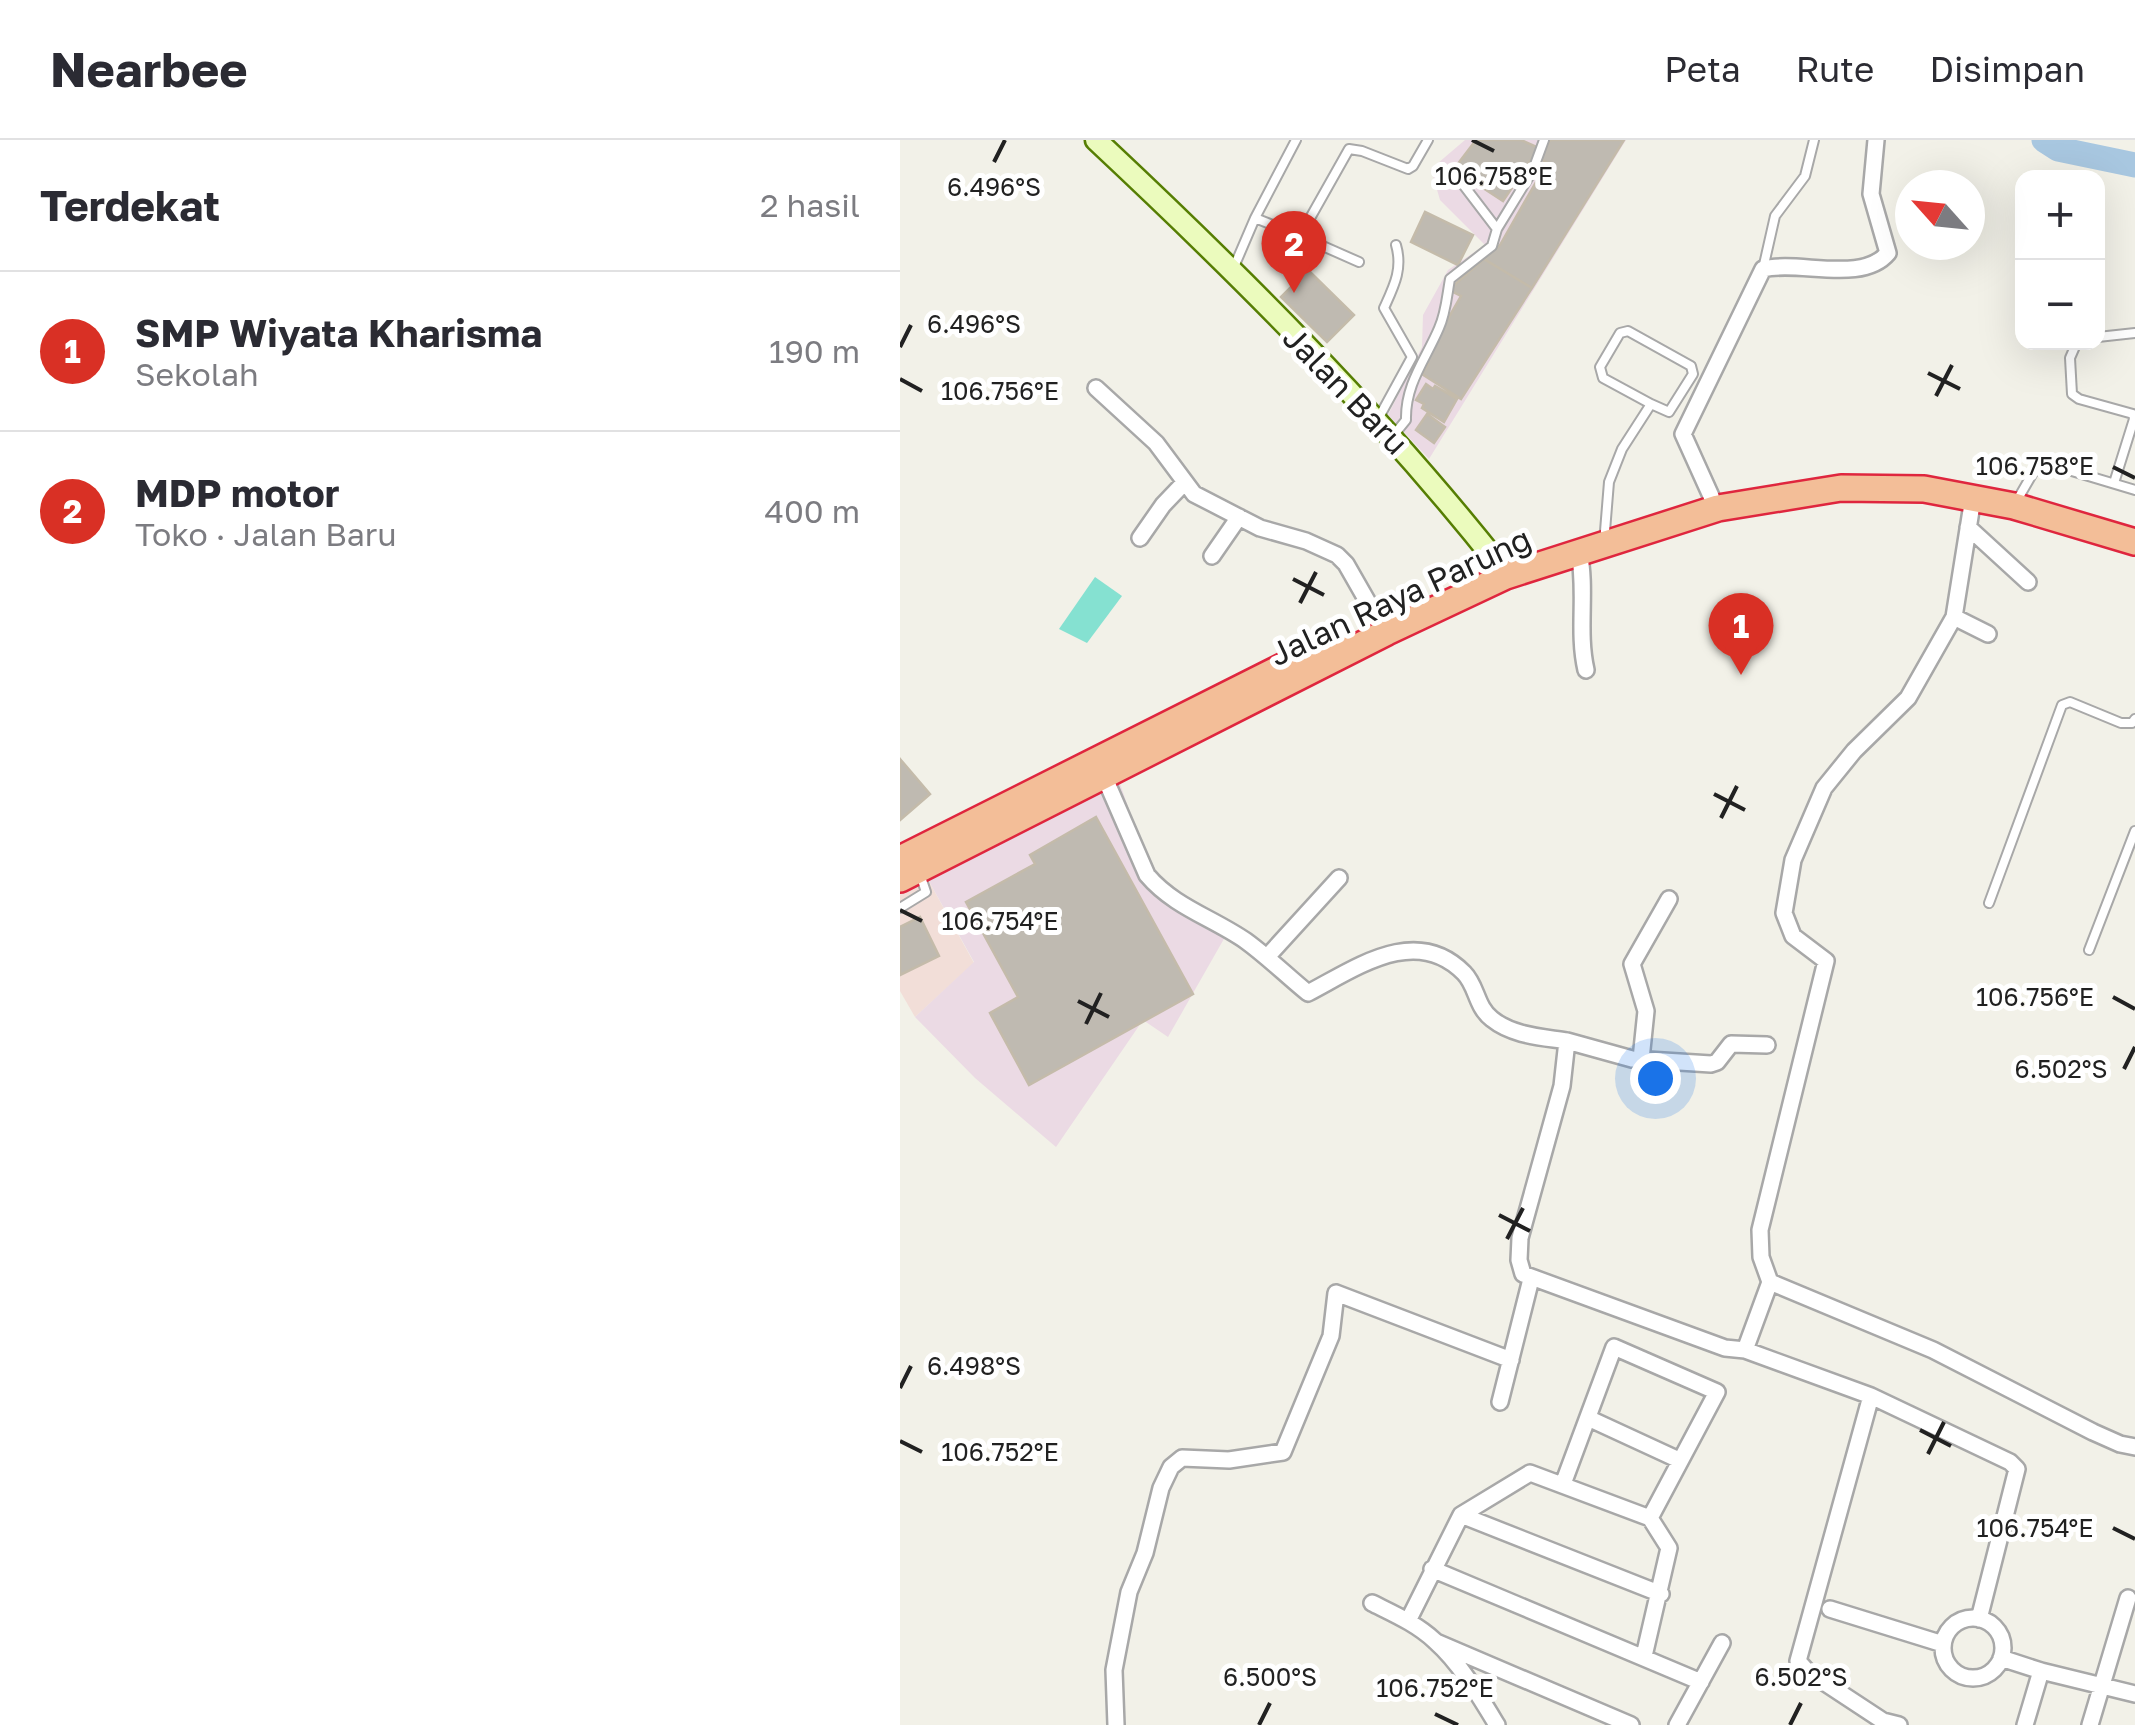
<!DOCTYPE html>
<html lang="id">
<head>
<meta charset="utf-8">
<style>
  :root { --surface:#fff; --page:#f2f2f3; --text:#2b2b33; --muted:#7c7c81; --line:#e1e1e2; --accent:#d93025 }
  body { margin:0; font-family:"Golos Text",sans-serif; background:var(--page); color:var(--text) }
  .controls { position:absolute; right:30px; top:30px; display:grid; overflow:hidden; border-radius:20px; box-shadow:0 10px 40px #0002 }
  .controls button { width:90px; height:90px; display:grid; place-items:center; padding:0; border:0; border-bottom:2px solid var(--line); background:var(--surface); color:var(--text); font:50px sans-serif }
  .compass { position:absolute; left:995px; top:30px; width:90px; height:90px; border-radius:50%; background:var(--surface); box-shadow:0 10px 40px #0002; rotate:297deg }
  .you { position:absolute; left:755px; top:938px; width:35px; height:35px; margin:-25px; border:8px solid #fff; border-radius:50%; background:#1a73e8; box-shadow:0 0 0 15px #1a73e833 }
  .badge { display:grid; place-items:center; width:65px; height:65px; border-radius:50%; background:var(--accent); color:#fff; font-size:32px; font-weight:700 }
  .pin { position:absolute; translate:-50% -82px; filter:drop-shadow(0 2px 5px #0008) }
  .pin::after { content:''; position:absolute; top:52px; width:35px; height:30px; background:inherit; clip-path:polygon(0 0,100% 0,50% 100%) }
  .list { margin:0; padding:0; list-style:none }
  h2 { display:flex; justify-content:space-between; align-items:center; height:130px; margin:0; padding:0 40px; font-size:42px }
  h2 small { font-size:32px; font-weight:400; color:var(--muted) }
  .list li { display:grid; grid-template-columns:65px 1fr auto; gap:30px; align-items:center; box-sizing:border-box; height:160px; padding:0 40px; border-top:2px solid var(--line) }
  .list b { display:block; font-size:38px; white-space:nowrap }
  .list p { margin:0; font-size:32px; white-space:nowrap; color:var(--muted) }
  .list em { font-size:32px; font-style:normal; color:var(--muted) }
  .map { position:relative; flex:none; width:1235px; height:1585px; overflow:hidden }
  header { display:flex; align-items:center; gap:60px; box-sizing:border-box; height:140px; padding:0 50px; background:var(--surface); border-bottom:2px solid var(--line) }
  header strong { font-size:48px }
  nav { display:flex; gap:55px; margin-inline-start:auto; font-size:35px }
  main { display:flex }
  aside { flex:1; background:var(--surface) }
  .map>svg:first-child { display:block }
</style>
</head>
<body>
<header>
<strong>Nearbee</strong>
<nav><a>Peta</a><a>Rute</a><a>Disimpan</a></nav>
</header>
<main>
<aside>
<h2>Terdekat<small>2 hasil</small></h2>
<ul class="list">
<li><span class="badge">1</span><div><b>SMP Wiyata Kharisma</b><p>Sekolah</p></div><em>190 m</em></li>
<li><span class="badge">2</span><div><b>MDP motor</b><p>Toko · Jalan Baru</p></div><em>400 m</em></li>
</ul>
</aside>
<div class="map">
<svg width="1235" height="1585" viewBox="0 0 1235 1585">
  <rect width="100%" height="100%" fill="#f2f1e8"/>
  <path fill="#f2ded8" d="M26,736L74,823L15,877L0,851V748Z"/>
  <path fill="#ebdae4" d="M565,0H726L529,319L488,275L522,207L523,175L548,130L585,105L540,60L531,29Z
    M218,638L240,701L262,742L333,783L268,897L243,880L156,1007L75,938L15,877L74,822L26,736Z"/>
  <path fill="#85e1d1" d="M195,437L222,456L187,503L159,489Z"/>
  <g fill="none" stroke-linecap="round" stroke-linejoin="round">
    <path stroke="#a8c7e0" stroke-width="25" d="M1144,0L1158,9L1235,25"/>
  </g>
  <path fill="#bfbab1" stroke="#c4bbaa" stroke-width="2.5" d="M576,0H621L639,8L603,61L554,29Z
    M650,0H724L632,148L584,119L600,105L647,23L641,19Z
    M525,72L573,95L558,125L511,102Z
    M584,119L632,148L561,259L522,234L528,224L525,221L531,208L561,156L553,152V146Z
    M408,130L454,175L427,202L381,157Z
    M526,244L533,249L535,246L557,259L544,282L522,268L524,264L516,260Z
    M527,274L545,287L534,303L516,290Z
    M0,619L30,654L0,680Z
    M196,677L293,854L129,945L90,873L118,857L66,762L135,724L130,715Z
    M20,777L39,816L0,835V787Z"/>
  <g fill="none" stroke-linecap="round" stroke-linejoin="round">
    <g stroke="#a8a8a8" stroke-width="12">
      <path id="service" d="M555,34L597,89
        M355,78L400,96L449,9L462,11L508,29L513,26L528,0
        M400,96L459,122
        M334,127L355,78L396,0
        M863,129L875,76L905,36L914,0
        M1198,197L1235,193
        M1177,202L1170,218L1172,254L1179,259L1233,274L1234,279
        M477,281L512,217L484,168C494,146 503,129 496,105
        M493,296L506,280C505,244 526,219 539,188C546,173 547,155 550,139L592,106L597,89L633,30L644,0
        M1214,343L1234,279
        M1119,357L1134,331L1145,323L1235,350
        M705,391L709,342L722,309L751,264L769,272L793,234L791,226L728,191L720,193L700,227L703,238L751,264
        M1089,763L1162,565L1170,562L1221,583H1232L1235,579
        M0,768L26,752L20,734
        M1189,810L1235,691"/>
    </g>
    <g stroke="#a8a8a8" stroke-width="20">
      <path id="minor" d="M196,248L256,303L294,354L360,388L406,401L437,415L446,424L478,480
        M811,356L783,294L863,129C899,120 962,144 988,113L971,54L976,0
        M1068,387L1128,442
        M240,398L263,365L284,343
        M679,412C687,451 677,491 686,530
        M312,416L339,377
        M1054,477L1088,494
        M204,636L247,735C274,767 313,778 346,801C368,817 387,836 408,853C456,828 516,784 564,833C577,846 576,867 592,879C613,896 642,897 667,901L662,946L620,1098L619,1120L623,1134L825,1208L845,1210L870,1142L1033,1210L1193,1292L1220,1304L1235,1307
        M367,817L439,738
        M667,901L732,919L811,924L817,922L831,904L867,905
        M741,919L746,871L732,824L769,759
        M870,1142L861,1117L860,1090L926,821L893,796L884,773L893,720L924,648L954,611L1008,558L1054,477L1073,358
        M845,1210L971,1256L898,1521L907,1531L983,1581L999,1585
        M971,1256L1110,1322L1117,1329L1079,1479
        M600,1262L631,1139
        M688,1278L779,1320
        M663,1344L714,1207L817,1252L750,1378L769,1408L744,1516
        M561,1375L761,1454
        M532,1429L801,1542
        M472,1463C494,1474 517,1484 535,1501C560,1523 580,1557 597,1585
        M930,1469L1043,1504
        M1043 1508a30 30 0 1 1 60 0a30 30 0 1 1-60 0Z
        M508,1481L561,1375L630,1333L750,1378
        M536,1502L731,1585
        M1101,1518L1141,1531
        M216,1585L214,1530L229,1452L245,1413L261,1348L271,1327L282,1318L329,1320L383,1312L431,1196L436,1153L611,1220
        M777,1585L822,1503
        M1125,1585L1141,1531L1235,1554
        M1190,1585L1228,1458"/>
    </g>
    <g stroke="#567e03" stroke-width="25">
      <path id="secondary" d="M196,0C339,134 478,272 599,425"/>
    </g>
    <g stroke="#df263e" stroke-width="30">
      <path id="trunk" d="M0,719L438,499
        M0,739L487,492L606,436L818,368L941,348L1024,349L1114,366L1235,402"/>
    </g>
    <use href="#service" stroke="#fff" stroke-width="8"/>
    <use href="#minor" stroke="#fff" stroke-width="15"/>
    <use href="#secondary" stroke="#ebfbbd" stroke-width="20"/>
    <use href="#trunk" stroke="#f3be98" stroke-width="25"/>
  </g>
  <path fill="none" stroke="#212121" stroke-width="4" d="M572,0L594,11M94,22L105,0M0,207L11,185M1028,233L1060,249M0,239L22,251M1036,256L1052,225M1213,327L1235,338M393,439L424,455M400,463L416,432M814,654L845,670M821,678L837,646M0,770L22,781M1213,857L1235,869M178,861L209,877M186,884L201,853M1224,929L1235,907M599,1075L630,1091M607,1099L623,1068M0,1248L11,1226M1020,1290L1051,1306M0,1301L22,1312M1028,1314L1044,1282M1213,1388L1235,1399M535,1574L558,1585M359,1585L370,1563M890,1585L901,1563"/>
  <g text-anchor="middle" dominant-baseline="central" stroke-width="10" stroke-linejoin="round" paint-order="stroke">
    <g font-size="32" fill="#212121" stroke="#fff">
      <text transform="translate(446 250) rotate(46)">Jalan Baru</text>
      <text transform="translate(500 456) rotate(-25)">Jalan Raya Parung</text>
    </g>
  </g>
  <g font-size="25" text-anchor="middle" fill="#212121" stroke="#fff" stroke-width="10" stroke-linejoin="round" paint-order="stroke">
    <text x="594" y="45">106.758°E</text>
    <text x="94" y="56">6.496°S</text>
    <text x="74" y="193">6.496°S</text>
    <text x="100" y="260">106.756°E</text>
    <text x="1135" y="335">106.758°E</text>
    <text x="100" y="790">106.754°E</text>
    <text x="1135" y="866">106.756°E</text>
    <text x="1161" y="938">6.502°S</text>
    <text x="74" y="1235">6.498°S</text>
    <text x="100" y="1321">106.752°E</text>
    <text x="1135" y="1397">106.754°E</text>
    <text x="370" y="1546">6.500°S</text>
    <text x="901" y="1546">6.502°S</text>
    <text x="535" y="1557">106.752°E</text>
  </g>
</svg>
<div class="controls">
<button>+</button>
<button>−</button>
</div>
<svg class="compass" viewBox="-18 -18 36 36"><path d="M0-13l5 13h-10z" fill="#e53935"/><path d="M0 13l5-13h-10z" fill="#7c7c81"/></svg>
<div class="you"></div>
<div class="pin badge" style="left:841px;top:535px">1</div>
<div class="pin badge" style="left:394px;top:153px">2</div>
</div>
</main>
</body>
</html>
